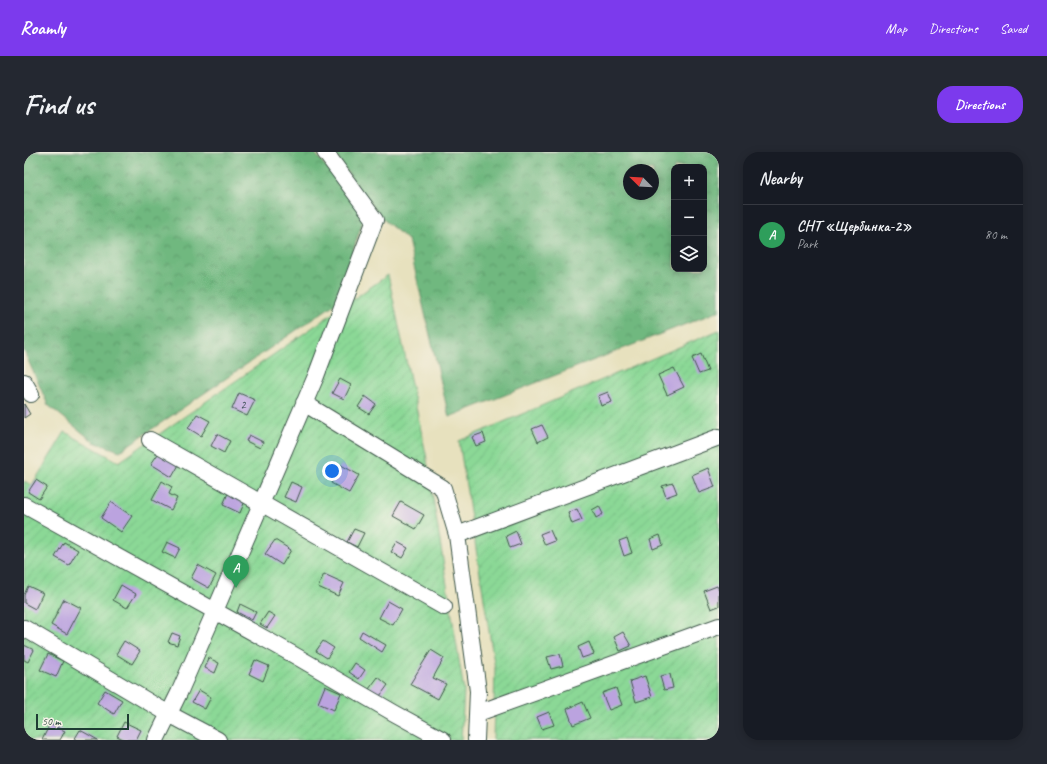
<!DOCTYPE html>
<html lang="en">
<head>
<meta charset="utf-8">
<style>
  :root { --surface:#171b24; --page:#242831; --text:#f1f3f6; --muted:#9ea1a6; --line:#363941; --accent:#7c3aed }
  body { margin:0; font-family:Caveat,sans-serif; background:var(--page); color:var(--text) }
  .controls { position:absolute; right:12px; top:12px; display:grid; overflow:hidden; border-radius:8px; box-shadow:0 2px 10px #0003 }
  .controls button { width:36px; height:36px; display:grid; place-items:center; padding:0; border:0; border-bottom:1px solid var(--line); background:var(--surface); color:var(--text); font:20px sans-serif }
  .compass { position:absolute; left:599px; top:12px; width:36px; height:36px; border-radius:50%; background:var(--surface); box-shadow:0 2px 10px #0003; rotate:294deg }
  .scale { position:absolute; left:12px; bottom:10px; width:93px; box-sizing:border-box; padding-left:4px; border:2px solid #1f3d34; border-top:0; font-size:11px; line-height:14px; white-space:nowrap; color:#1f3d34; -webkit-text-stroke:3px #f7f3e8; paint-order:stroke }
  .you { position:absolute; left:308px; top:319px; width:14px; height:14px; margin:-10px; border:3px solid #fff; border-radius:50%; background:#1a73e8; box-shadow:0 0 0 6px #1a73e833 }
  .badge { display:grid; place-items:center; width:26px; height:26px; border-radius:50%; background:var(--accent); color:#fff; font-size:13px; font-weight:700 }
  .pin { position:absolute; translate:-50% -33px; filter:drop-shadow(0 1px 2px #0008) }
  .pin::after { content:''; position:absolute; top:21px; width:14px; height:12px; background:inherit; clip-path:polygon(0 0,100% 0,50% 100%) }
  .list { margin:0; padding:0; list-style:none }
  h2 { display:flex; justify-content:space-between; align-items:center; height:52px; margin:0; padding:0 16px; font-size:17px }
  h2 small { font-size:13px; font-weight:400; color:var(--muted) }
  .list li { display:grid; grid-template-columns:26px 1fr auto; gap:12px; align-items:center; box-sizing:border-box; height:60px; padding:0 16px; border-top:1px solid var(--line) }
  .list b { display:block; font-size:15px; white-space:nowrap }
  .list p { margin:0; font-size:13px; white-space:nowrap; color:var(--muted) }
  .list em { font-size:13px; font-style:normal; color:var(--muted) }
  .icon { flex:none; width:22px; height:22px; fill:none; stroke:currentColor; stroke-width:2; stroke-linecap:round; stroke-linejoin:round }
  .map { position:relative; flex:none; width:695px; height:588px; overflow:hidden; border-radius:16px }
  header { display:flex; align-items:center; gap:24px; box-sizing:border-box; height:56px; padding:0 20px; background:var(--accent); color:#fff }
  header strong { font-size:19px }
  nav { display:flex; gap:22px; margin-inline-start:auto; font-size:14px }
  .intro { display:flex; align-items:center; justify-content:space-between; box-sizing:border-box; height:96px; padding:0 24px }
  h1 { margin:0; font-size:28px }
  .button { padding:10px 18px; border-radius:16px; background:var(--accent); color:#fff; font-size:14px; font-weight:700 }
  main { display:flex; gap:24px; padding:0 24px }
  aside { flex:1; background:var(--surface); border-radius:16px; box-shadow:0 2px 10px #0003 }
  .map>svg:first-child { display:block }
</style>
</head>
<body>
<header>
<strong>Roamly</strong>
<nav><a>Map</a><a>Directions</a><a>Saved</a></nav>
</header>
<div class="intro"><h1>Find us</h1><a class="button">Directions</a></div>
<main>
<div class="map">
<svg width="695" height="588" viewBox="0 0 695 588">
  <defs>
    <pattern id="forest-crowns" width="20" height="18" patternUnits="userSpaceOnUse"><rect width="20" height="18" fill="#70b87f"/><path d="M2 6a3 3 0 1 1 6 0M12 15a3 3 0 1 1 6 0" fill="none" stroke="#5b9769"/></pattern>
    <pattern id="garden-furrows" width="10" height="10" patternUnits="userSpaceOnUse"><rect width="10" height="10" fill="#8bd896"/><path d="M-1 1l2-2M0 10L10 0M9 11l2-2" fill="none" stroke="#78ba82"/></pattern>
  </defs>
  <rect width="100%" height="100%" fill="#f7f3e8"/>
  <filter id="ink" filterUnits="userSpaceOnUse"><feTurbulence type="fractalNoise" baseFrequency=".025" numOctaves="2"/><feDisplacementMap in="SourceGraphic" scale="8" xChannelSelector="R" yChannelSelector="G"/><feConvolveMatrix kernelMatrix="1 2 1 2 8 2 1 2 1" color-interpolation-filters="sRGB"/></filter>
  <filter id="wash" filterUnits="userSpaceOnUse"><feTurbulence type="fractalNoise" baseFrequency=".012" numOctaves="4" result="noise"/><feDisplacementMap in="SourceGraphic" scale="16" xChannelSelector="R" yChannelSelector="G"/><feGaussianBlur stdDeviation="0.9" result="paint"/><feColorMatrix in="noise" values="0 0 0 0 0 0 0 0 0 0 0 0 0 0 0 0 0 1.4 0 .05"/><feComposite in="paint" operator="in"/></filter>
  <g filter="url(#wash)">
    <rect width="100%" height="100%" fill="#e7e1be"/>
    <path fill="url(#forest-crowns)" stroke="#487a5a" fill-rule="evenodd" d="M0,0H290L341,62L312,151L96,299L70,290L24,253L0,199Z
      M309,0H695V159L425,265L384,88L360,68L335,37ZM650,15H680V117H650ZM605,18H629V42H605Z"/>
    <path fill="url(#garden-furrows)" stroke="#558a65" d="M364,123L402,302L440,539L437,588H0V329L8,333L41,280L95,310Z
      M695,178V588H469L471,517L435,289Z"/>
    <g id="blocks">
      <path fill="#bba3df" d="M677,202L684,219L675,222L668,206Z
        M650,216L660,235L643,243L634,223Z
        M316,227L327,233L320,247L308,241Z
        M584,240L588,250L577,254L574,244Z
        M215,241L231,248L223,264L208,257Z
        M341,244L352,252L345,262L334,255Z
        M0,252L6,262L0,266Z
        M173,262L186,269L177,284L164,276Z
        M518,273L524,285L514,290L508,277Z
        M459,281L462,290L452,294L448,285Z
        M193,282L206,289L200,301L187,294Z
        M225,283L239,290L236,296L222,289Z
        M136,299L156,311L148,325L127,312Z
        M317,313L335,323L325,341L307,331Z
        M684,316L691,335L675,341L668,323Z
        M12,328L23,335L15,347L4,340Z
        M138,329L148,335L145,342L153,346L147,358L128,348Z
        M267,330L278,335L272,350L260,345Z
        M649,331L653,341L642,345L638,334Z
        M204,341L221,349L216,361L199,353Z
        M87,350L108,364L97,380L77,366Z
        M377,350L400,363L392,377L369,364Z
        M575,354L579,362L572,366L568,358Z
        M553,357L558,368L548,372L544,361Z
        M330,377L340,381L333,395L323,390Z
        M526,378L531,389L521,393L516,382Z
        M492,379L497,392L486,396L482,384Z
        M636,383L639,393L629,397L626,387Z
        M603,386L608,401L600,404L595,389Z
        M251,388L267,398L258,413L241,402Z
        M40,390L54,398L45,413L31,405Z
        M143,390L156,396L151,406L138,400Z
        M373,390L384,396L378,406L367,400Z
        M174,413L192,423L185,436L167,426Z
        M300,422L320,431L314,444L294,435Z
        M97,433L112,442L103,456L89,448Z
        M4,434L19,441L11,457L0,451V443Z
        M693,434L695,438V454L687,457L680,439Z
        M40,447L57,456L43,482L27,473Z
        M364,449L378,457L369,473L355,466Z
        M216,452L232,460L228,468L213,460Z
        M244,460L251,464L243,476L236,472Z
        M338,479L362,493L358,500L335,485Z
        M599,480L607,494L596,499L590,485Z
        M148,481L156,484L153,493L144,490Z
        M100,489L116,499L108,512L92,502Z
        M299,489L310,496L303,506L292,499Z
        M565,490L570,502L558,506L554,495Z
        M0,493L10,498L4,510L0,508Z
        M407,498L420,506L409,526L422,532L414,547L386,532Z
        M24,502L39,509L32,525L16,518Z
        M536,502L539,514L527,517L523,505Z
        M185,506L195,511L191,521L181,516Z
        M231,508L245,514L239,529L225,522Z
        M331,511L341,518L335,527L325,520Z
        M646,522L649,536L640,538L636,524Z
        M621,524L628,545L612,550L606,529Z
        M354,525L364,533L356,544L345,537Z
        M301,534L317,541L310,558L294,551Z
        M592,536L598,553L585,558L578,541Z
        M81,538L98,548L90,562L73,551Z
        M175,538L187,545L181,557L168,550Z
        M559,550L566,566L549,573L543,557Z
        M525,560L530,573L518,577L513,565Z
        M100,570L117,578L112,588H101L93,584Z
        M26,572L41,579L36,588H18Z
        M56,578L74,588H50Z"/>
    </g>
  </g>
  <g filter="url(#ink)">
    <use href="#blocks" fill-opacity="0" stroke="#3d5649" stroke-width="1"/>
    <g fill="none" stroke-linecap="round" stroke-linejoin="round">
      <g stroke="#3d5649" stroke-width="18">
        <path id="minor" d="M0,230L7,242
          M280,251L419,336L433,383L454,539L452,588
          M126,288L420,455
          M0,353L270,503L370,561L419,588
          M433,383L695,285
          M0,476L145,562L194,588
          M454,561L695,474
          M132,588L155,541L191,459L292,224L351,68L301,0"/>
      </g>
      <use href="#minor" stroke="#fff" stroke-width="16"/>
    </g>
  </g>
  <g text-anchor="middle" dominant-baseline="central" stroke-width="4" stroke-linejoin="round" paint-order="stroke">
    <g font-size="12" fill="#46565f">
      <text x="219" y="253">2</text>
    </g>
  </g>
</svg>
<div class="controls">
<button>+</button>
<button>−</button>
<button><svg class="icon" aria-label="layers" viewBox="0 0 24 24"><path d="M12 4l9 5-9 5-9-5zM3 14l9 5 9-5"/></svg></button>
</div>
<svg class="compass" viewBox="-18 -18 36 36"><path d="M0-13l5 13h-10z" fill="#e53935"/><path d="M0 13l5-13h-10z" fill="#9ea1a6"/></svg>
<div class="scale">50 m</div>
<div class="you"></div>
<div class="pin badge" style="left:212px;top:436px;background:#2e9e5b">A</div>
</div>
<aside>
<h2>Nearby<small></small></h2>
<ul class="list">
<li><span class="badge" style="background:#2e9e5b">A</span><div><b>СНТ «Щербинка-2»</b><p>Park</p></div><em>80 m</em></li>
</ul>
</aside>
</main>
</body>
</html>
